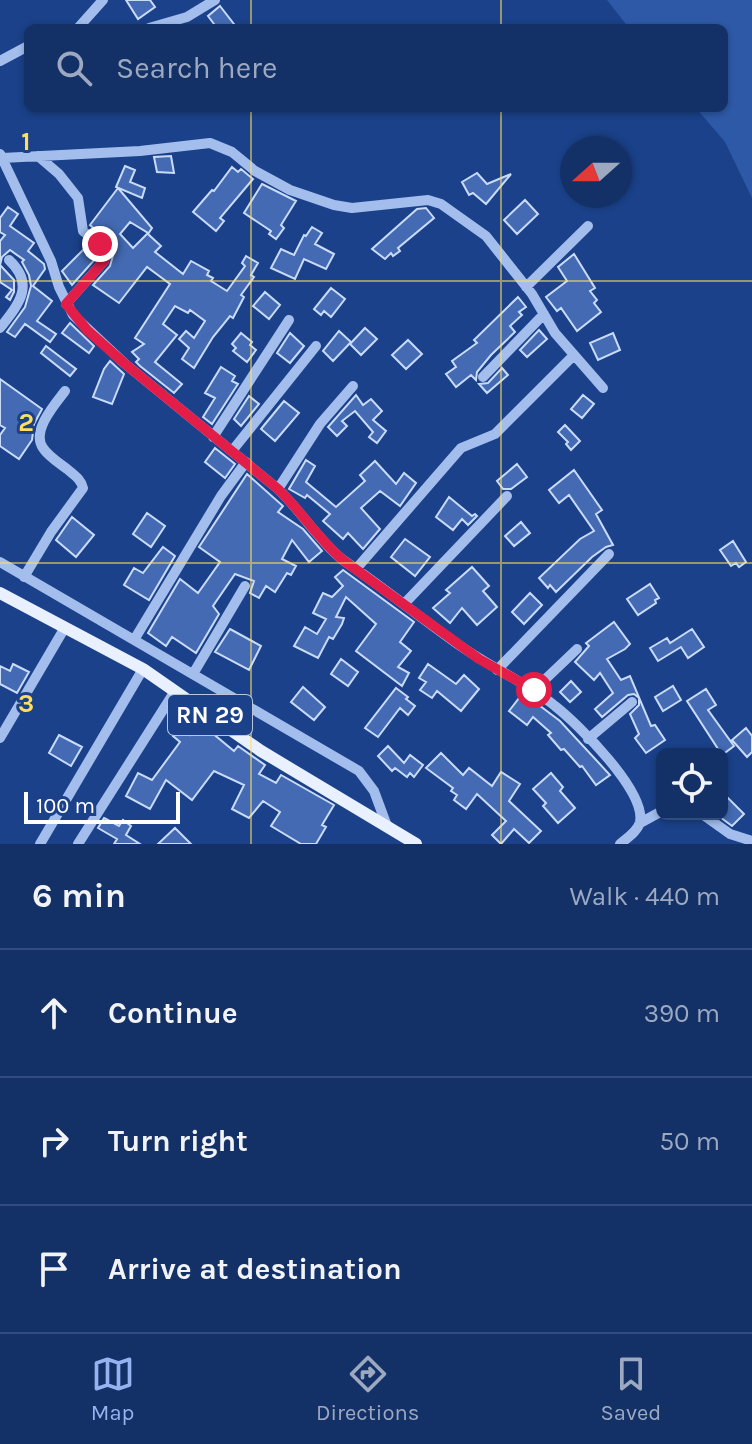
<!DOCTYPE html>
<html lang="en">
<head>
<meta charset="utf-8">
<style>
  :root { --surface:#143167; --page:#1d396d; --text:#f1f3f6; --muted:#9da9c0; --line:#334c7b; --accent:#95b2f1 }
  body { margin:0; font-family:Karla,sans-serif; background:var(--page); color:var(--text) }
  .controls { position:absolute; right:24px; bottom:24px; display:grid; overflow:hidden; border-radius:12px; box-shadow:0 2px 6px #0004 }
  .controls button { width:72px; height:72px; display:grid; place-items:center; padding:0; border:0; border-bottom:2px solid var(--line); background:var(--surface); color:var(--text); font:40px sans-serif }
  .compass { position:absolute; left:560px; top:136px; width:72px; height:72px; border-radius:50%; background:var(--surface); box-shadow:0 2px 6px #0004; rotate:249deg }
  .scale { position:absolute; left:24px; bottom:20px; width:156px; box-sizing:border-box; padding-left:8px; border:4px solid #fff; border-top:0; font-size:22px; line-height:28px; white-space:nowrap; color:#fff; -webkit-text-stroke:6px #1a4189; paint-order:stroke }
  .stop { position:absolute; width:24px; height:24px; margin:-18px; border:6px solid #e11d48; border-radius:50%; background:#fff }
  .stop.end { background:#e11d48; border-color:#fff; box-shadow:0 2px 8px #0008 }
  .list { margin:0; padding:0; list-style:none }
  h2 { display:flex; justify-content:space-between; align-items:center; height:104px; margin:0; padding:0 32px; font-size:34px }
  h2 small { font-size:26px; font-weight:400; color:var(--muted) }
  .list li { display:grid; grid-template-columns:52px 1fr auto; gap:24px; align-items:center; box-sizing:border-box; height:128px; padding:0 32px; border-top:2px solid var(--line) }
  .list b { display:block; font-size:30px; white-space:nowrap }
  .list em { font-size:26px; font-style:normal; color:var(--muted) }
  .icon { flex:none; width:44px; height:44px; fill:none; stroke:currentColor; stroke-width:2; stroke-linecap:round; stroke-linejoin:round }
  .map { position:relative; flex:none; width:752px; height:844px; overflow:hidden }
  .search { position:absolute; background:var(--surface); box-shadow:0 2px 6px #0004; left:24px; right:24px; top:24px; height:88px; display:flex; align-items:center; gap:20px; box-sizing:border-box; padding:0 28px; border-radius:12px; color:var(--muted); font-size:30px }
  .sheet { height:488px; background:var(--surface) }
  nav { display:flex; justify-content:space-around; align-items:center; box-sizing:border-box; height:112px; border-top:2px solid var(--line); background:var(--surface); font-size:22px; color:var(--muted) }
  nav a { display:grid; justify-items:center; gap:4px }
  nav .on { color:var(--accent) }
  .map>svg:first-child { display:block }
</style>
</head>
<body>
<div class="map">
<svg width="752" height="844" viewBox="0 0 752 844">
  <rect width="100%" height="100%" fill="#1a4189"/>
  <path fill="#2d59a7" d="M607,0H752V198L725,142L696,108H724V28H629Z"/>
  <path fill="#436ab2" stroke="#c9dbf9" stroke-width="2" fill-rule="evenodd" d="M126,0H150L155,7L138,19Z
    M220,6L237,28H217L208,16Z
    M171,156L174,173L157,172L154,157Z
    M125,166L135,170L130,182L145,188L142,198L116,187Z
    M232,167L238,172L241,169L253,179L220,218L224,221L216,231L193,212L212,190L214,191Z
    M477,173L487,184L511,174L486,204L473,193L469,195L462,182Z
    M262,184L296,201L281,225L284,228L276,239L269,234L271,231L244,213Z
    M118,188L152,228L148,234L161,246L155,252L183,274L191,261L209,271L207,275L213,278L211,281L227,291L245,266L242,263L246,256L258,263L251,275L254,277L241,295L244,297L233,318L230,316L213,337L194,368L182,359L189,348L179,339L186,331L194,338L205,321L190,310L188,313L175,306L163,324L177,335L155,362L182,384L174,393L140,366L136,362L139,359L132,352L144,344L135,338L170,284L147,267L119,303L93,285L110,266L114,252L106,239L90,225ZM130,222L148,233L133,248L120,234Z
    M525,200L538,214L517,234L504,220Z
    M8,207L18,214L10,226L34,243L28,251L44,264L45,269L33,286L52,301L37,321L56,334L50,342L25,324L15,337L7,332L25,307L31,286L29,275L22,262L24,260L10,250L2,257L0,265L14,280V292L10,300L6,297L12,290L0,282V241L5,235L0,232V218Z
    M426,208L434,218L398,248L400,251L393,256L391,253L385,259L372,249L417,209Z
    M312,227L322,233L315,244L334,254L326,269L304,259L295,279L271,268L281,249L294,255L304,235L306,236Z
    M88,245L94,250L97,257L72,285L62,271Z
    M574,254L595,288L590,291L597,300L594,303L601,312L577,331L561,308L557,311L546,297L567,281L558,267Z
    M331,288L345,299L331,317L324,311L321,315L314,309Z
    M265,292L280,305L269,319L253,306Z
    M518,297L526,307L519,312L522,315L510,326L515,332L491,355L477,372L476,380L471,375L456,387L446,374L456,367L452,361L477,343L474,340Z
    M70,323L94,346L89,353L62,333Z
    M365,328L377,339L361,355L350,344Z
    M539,330L547,339L527,357L520,350Z
    M339,331L351,342L333,361L323,351Z
    M241,333L252,342L250,345L256,350L247,362L233,351L236,348L232,344Z
    M290,333L304,346L290,363L277,353Z
    M613,333L620,350L598,360L590,343Z
    M408,340L422,354L406,369L392,355Z
    M46,346L76,369L70,376L41,353Z
    M110,361L124,374L112,404L93,397L104,369Z
    M221,367L235,376L232,381L238,384L212,424L203,417L215,398L205,393Z
    M502,368L508,375L487,393L479,384L488,383Z
    M0,379L42,409L34,424L32,440L19,459L0,446V435L5,428L0,425Z
    M356,395L363,405L371,399L382,411L373,420L386,431L377,443L369,437L373,432L355,411L342,421L347,426L337,436L328,427Z
    M583,395L594,404L582,418L571,409Z
    M249,396L259,404L241,426L234,419Z
    M284,401L299,413L275,441L261,429Z
    M565,425L580,441L571,450L566,444L568,442L558,432Z
    M215,448L235,464L225,478L205,462Z
    M306,460L315,466L306,482L336,507L365,481L360,475L375,461L396,484L404,473L416,483L400,506L380,491L361,508L380,529L363,549L348,533L343,539L323,521L330,514L307,495L305,498L289,489Z
    M517,464L527,477L511,489H503L497,481Z
    M574,470L602,510L596,514L613,545L606,547L592,557L556,592L550,585L548,588L539,578L580,539L594,531L569,495L559,503L549,490Z
    M247,474L283,506L278,512L303,529L322,551L309,562L292,540L282,559L296,566L291,575L287,573L275,592L266,586L259,598L250,593L254,581L235,574L213,606L219,614L196,653L172,637L166,646L148,633L180,579L198,593L220,562L199,547Z
    M449,497L472,516L475,514L477,516L468,525L462,519L453,530L436,517Z
    M147,513L165,526L151,547L133,534Z
    M72,517L94,535L76,557L56,540Z
    M521,522L530,533L514,546L505,536Z
    M405,539L430,557L415,576L391,557Z
    M733,541L746,562L739,567L736,563L731,566L720,550Z
    M163,547L175,556L149,600L124,585L134,568L143,573Z
    M472,567L489,586L483,591L497,607L477,625L462,608L450,623L433,608L450,593L446,590Z
    M343,570L414,622L400,642L411,651L398,667L409,673L402,686L356,651L376,624L346,597L336,617L344,618L342,624L333,639L329,637L318,658L294,646L305,627L317,634L326,619L313,613L323,593L332,597L343,586L335,577Z
    M650,584L659,598L655,600L656,603L638,615L627,599Z
    M530,593L542,605L524,624L512,612Z
    M614,622L630,644L625,649L607,659L621,680L630,676L651,726L655,725L665,740L646,753L635,738L639,734L630,714L639,705V698L634,694L628,695L602,717L595,709L613,693L600,673L594,680L575,662L589,646L586,643Z
    M230,629L261,646L249,670L215,652Z
    M692,629L704,647L688,658L681,647L658,661L650,648L667,638L670,643Z
    M341,659L358,672L348,686L331,674Z
    M13,664L29,672L17,693L0,684V666L10,671Z
    M428,664L456,684L464,675L479,689L461,711L437,691L432,698L420,690L426,682L419,678Z
    M571,681L581,692L570,702L560,692Z
    M673,686L681,700L663,711L655,697Z
    M303,687L325,707L314,720L291,702Z
    M396,688L408,697L406,699L415,706L408,715L400,708L378,737L365,728Z
    M706,689L716,705L708,710L734,746L722,755L687,701Z
    M523,693L560,721L610,775L596,785L582,766L580,767L564,749L561,750L548,735L551,733L533,717L527,725L509,711Z
    M200,723L234,751L238,746L265,765L259,774L276,783L281,775L334,805L322,825L326,827L316,844H301L271,826L280,812L263,801L249,818L232,809L244,785L214,771L192,800L166,780L150,809L126,796L138,773L152,780L180,742L173,736L180,727L190,735Z
    M746,728L752,736V752L747,757L732,740Z
    M59,735L82,747L71,766L49,753Z
    M388,746L404,763L410,755L423,765L414,777L410,773L407,777L395,768L392,771L378,756Z
    M441,753L463,775L469,768L492,786L501,772L520,784L509,801L541,831L529,843L514,829L501,844L492,835L506,821L477,794L466,809L454,800L457,795L451,791L453,788L426,768Z
    M551,773L563,787L560,791L575,808L558,823L543,806L546,803L533,789Z
    M722,792L744,814L732,826L716,814H722Z
    M104,818L119,826L123,820L131,826L126,835L140,844H114L117,839L98,828Z
    M175,828L191,844H158Z"/>
  <g fill="none" stroke-linecap="round" stroke-linejoin="round">
    <path stroke="#a3beed" stroke-width="10" d="M78,28L103,0
      M149,28L187,17L215,0
      M0,61L28,46
      M0,154L51,261L59,287L73,315L124,363L278,489C302,512 318,540 343,560C384,588 422,619 462,647C492,668 527,683 555,706C578,724 646,791 640,822C638,831 627,838 620,844
      M38,156L59,174L78,198L83,231L100,244L106,253L104,261L66,304
      M2,158L140,151L210,143L232,152L255,171L290,190L334,205L352,208L428,200L441,204L486,236L532,294L555,333L603,388
      M526,287L588,226
      M0,328C18,305 36,285 9,260
      M483,377L544,314
      M213,437L289,320
      M232,451L316,346
      M278,489L320,424L353,386
      M0,562L359,771L374,791L387,826
      M356,569L461,448L495,434L574,355
      M24,577L51,532L83,488C81,479 74,475 67,469C59,463 48,456 43,448C31,431 55,404 65,391
      M404,604L507,496
      M134,640L221,496L246,462
      M497,670L609,554
      M193,674L245,586
      M534,690L577,649
      M0,738L64,629
      M588,739L632,702
      M702,814L730,834L752,841
      M640,823L662,811
      M40,844L143,669
      M78,844L175,691"/>
    <path stroke="#e9f0ff" stroke-width="12" d="M0,593L143,669L261,751L416,844"/>
  </g>
  <g fill="none" stroke-linecap="round" stroke-linejoin="round">
    <path stroke="#e11d48" stroke-width="10" d="M100,244L106,253L104,261L66,304L87,330L124,363L278,489C302,512 318,539 343,560L479,659L534,690"/>
  </g>
  <path fill="none" stroke="#ffde5f" stroke-width="2" stroke-opacity="0.55" d="M251,0V28M501,0V28M251,108V844M501,108V844M0,281H752M0,563H752"/>
  <g text-anchor="middle" dominant-baseline="central" stroke-width="6" stroke-linejoin="round" paint-order="stroke">
    <rect fill="#1a4189" stroke="#bac6dc" stroke-width="2" x="168" y="695" width="84" height="40" rx="6"/>
    <g font-size="24" font-weight="bold" fill="#fff">
      <text x="210" y="715">RN 29</text>
    </g>
  </g>
  <g font-size="26" text-anchor="middle" font-weight="bold" fill="#ffde5f" stroke="#1a4189" stroke-width="6" stroke-linejoin="round" paint-order="stroke">
    <text x="26" y="150">1</text>
    <text x="26" y="431">2</text>
    <text x="26" y="712">3</text>
  </g>
</svg>
<div class="controls">
<button><svg class="icon" aria-label="locate" viewBox="0 0 24 24"><circle cx="12" cy="12" r="6"/><path d="M12 2v4M12 18v4M2 12h4M18 12h4"/></svg></button>
</div>
<svg class="compass" viewBox="-18 -18 36 36"><path d="M0-13l5 13h-10z" fill="#e53935"/><path d="M0 13l5-13h-10z" fill="#9da9c0"/></svg>
<div class="scale">100 m</div>
<div class="stop" style="left:534px;top:690px"></div>
<div class="stop end" style="left:100px;top:244px"></div>
<div class="search"><svg class="icon" aria-label="search" viewBox="0 0 24 24"><circle cx="10" cy="10" r="6"/><path d="M15 15l6 6"/></svg>Search here</div>
</div>
<section class="sheet">
<h2>6 min<small>Walk · 440 m</small></h2>
<ul class="list">
<li><svg class="icon" aria-label="ahead" viewBox="0 0 24 24"><path d="M12 20V5M6 11l6-6 6 6"/></svg><div><b>Continue</b></div><em>390 m</em></li>
<li><svg class="icon" aria-label="right" viewBox="0 0 24 24"><path d="M7 20v-9h11M14 6l5 5-5 5"/></svg><div><b>Turn right</b></div><em>50 m</em></li>
<li><svg class="icon" aria-label="arrive" viewBox="0 0 24 24"><path d="M6 21V4h12l-3 4 3 4H6"/></svg><div><b>Arrive at destination</b></div></li>
</ul>
</section>
<nav>
<a class="on"><svg class="icon" aria-label="map" viewBox="0 0 24 24"><path d="M3 6l6-2 6 2 6-2v14l-6 2-6-2-6 2zM9 4v14M15 6v14"/></svg>Map</a>
<a><svg class="icon" aria-label="directions" viewBox="0 0 24 24"><path d="M12 3l9 9-9 9-9-9zM9 14v-3h6M13 9l2 2-2 2"/></svg>Directions</a>
<a><svg class="icon" aria-label="saved" viewBox="0 0 24 24"><path d="M7 4h10v16l-5-4-5 4z"/></svg>Saved</a>
</nav>
</body>
</html>
